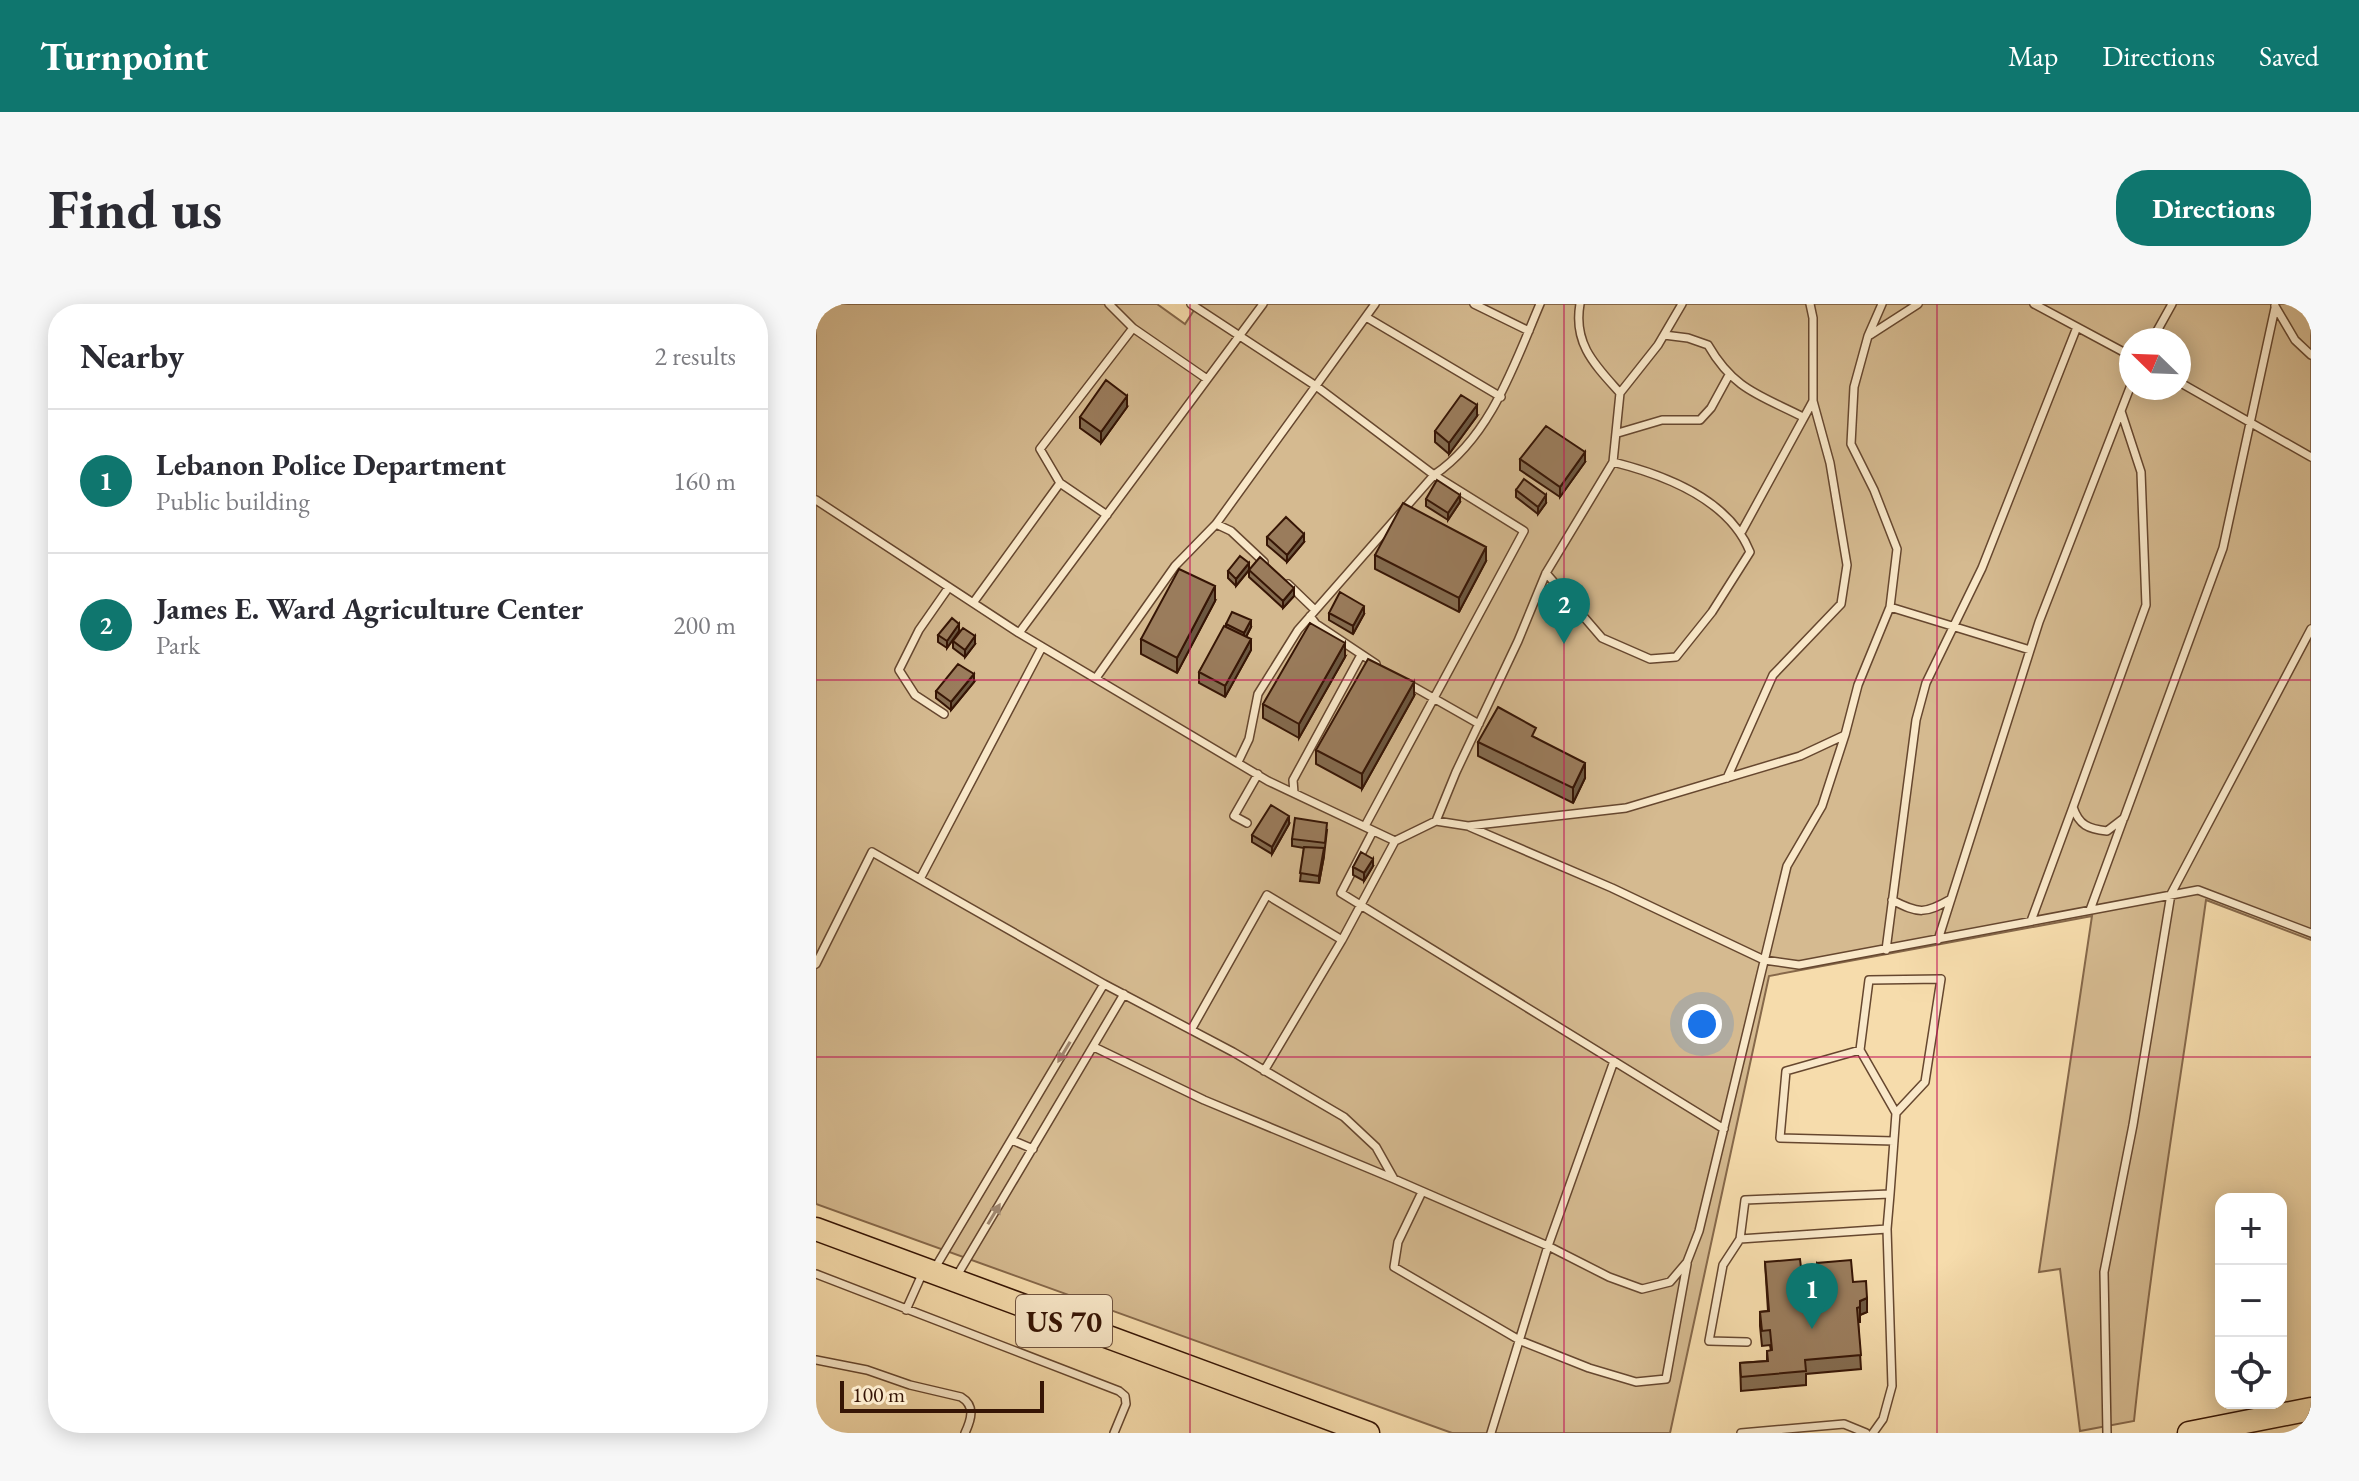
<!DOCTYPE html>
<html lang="en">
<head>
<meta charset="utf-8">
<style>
  :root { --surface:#fff; --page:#f7f7f7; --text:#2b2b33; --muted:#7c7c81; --line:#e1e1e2; --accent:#0f766e }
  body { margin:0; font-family:"EB Garamond",serif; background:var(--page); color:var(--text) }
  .controls { position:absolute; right:24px; bottom:24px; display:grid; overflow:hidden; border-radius:16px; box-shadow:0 4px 20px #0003 }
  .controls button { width:72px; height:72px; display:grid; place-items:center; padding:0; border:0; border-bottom:2px solid var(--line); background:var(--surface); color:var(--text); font:40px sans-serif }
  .compass { position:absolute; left:1303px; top:24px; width:72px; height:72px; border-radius:50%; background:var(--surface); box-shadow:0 4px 20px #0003; rotate:293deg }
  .scale { position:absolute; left:24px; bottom:20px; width:204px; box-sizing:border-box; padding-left:8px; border:4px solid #361505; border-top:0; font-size:22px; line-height:28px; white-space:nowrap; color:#361505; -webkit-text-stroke:6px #f9e8c9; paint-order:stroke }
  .you { position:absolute; left:886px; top:720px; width:28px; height:28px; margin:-20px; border:6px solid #fff; border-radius:50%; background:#1a73e8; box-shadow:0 0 0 12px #1a73e833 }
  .badge { display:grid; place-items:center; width:52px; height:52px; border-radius:50%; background:var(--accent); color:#fff; font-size:26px; font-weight:700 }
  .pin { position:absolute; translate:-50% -66px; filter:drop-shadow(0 2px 4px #0008) }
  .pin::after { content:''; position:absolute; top:42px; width:28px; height:24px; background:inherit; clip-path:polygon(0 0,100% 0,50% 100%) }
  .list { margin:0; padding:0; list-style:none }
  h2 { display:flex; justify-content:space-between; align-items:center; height:104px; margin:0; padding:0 32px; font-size:34px }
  h2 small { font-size:26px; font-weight:400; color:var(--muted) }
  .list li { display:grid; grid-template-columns:52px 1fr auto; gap:24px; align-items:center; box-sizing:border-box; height:144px; padding:0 32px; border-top:2px solid var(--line) }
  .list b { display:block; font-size:30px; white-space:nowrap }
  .list p { margin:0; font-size:26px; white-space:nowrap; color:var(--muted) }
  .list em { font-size:26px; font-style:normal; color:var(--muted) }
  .icon { flex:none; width:44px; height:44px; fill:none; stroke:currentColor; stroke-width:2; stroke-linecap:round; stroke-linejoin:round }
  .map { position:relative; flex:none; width:1495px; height:1129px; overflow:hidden; border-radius:32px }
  header { display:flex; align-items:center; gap:48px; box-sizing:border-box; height:112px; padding:0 40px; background:var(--accent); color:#fff }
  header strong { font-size:38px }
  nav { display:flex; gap:44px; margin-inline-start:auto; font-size:28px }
  .intro { display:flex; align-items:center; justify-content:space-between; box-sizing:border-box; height:192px; padding:0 48px }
  h1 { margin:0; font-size:56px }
  .button { padding:20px 36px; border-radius:32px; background:var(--accent); color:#fff; font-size:28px; font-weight:700 }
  main { display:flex; gap:48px; padding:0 48px }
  aside { flex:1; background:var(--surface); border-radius:32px; box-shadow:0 4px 20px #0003 }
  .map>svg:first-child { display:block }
</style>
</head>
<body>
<header>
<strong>Turnpoint</strong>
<nav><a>Map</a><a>Directions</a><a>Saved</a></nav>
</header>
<div class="intro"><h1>Find us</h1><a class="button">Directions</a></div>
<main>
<aside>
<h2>Nearby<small>2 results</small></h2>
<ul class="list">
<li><span class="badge">1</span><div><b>Lebanon Police Department</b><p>Public building</p></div><em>160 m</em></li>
<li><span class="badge">2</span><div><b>James E. Ward Agriculture Center</b><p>Park</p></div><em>200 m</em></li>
</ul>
</aside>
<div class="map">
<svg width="1495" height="1129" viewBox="0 0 1495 1129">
  <rect width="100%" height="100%" fill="#f6dcac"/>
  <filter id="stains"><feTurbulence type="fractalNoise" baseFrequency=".0025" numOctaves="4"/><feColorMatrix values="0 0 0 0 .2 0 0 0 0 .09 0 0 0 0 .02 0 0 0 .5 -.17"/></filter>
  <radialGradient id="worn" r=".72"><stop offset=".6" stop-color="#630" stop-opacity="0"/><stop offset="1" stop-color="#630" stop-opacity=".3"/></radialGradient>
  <path fill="#d5ba90" stroke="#86684a" stroke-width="2" fill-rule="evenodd" d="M0,0H341L369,20L382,0H1495V636L1390,596C1366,770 1336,943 1318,1117L1264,1127L1244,965L1223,968L1276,612L953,672L854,1129H636L0,900ZM1315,36H1363V84H1315Z"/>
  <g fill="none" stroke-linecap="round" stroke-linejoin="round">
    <g stroke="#66472f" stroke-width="10">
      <path id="service" d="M375,0L500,82L618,171L708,227L549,522
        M658,0L713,27
        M764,0C757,40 779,61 804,89
        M1218,0L1315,52
        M1459,2L1479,36L1495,51
        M550,13L685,93
        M317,24L391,75
        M848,31L872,34L892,41C918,86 944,91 987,113
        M1054,31L1102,0
        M1336,36L1356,0
        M1363,78L1495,153
        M1305,107L1325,168L1330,301L1257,503C1263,521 1272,525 1291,527L1308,514L1407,244L1459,4
        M802,129L846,116H884L895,104L913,71
        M244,179L291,211
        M0,196L203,329L452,477L579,537L620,517L652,522L810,504L984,452L1029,431L1042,381L1074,303L1081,245L1058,186L1035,140L1038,83L1052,32L1066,0
        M400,220L415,227L448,258
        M926,227L997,97
        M730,269L786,334L834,355L860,353L896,308L934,248C913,195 849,171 797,158
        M472,280L499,306
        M157,299L244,179L224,145L317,24L293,0
        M1074,303L1214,346
        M494,312L500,320L560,360
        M203,329L447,0
        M280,374L359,262L400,220L559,0
        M591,379L663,420
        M128,410L99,391L83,366L103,326L133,283
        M422,458L433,435L442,390L482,326L618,171C675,132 698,61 724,0
        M911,474L957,371L1025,300L1031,261L1014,159L997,97V14L994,0
        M478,489L477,476L545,351
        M620,517L640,468L702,337L730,269L797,158L804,89L842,41L866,0
        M431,519L418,512L442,470
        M654,523L796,584L948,656L983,661L1382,586L1495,629
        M557,527L525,589L908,825
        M104,575L226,343
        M1076,596C1103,610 1109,610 1135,595
        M1274,606L1307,516
        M1215,617L1257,503
        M1122,636L1223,318L1315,81
        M1070,646L1100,416L1110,379L1166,264L1261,23
        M0,660L56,548L288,680L417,748L528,813L560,843L578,875L732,942L793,973L826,985L854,978L871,958L883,927L971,562L1006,502L1029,431
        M375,726L451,591L526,636L579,537
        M278,743L388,796L578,875
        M1044,746L1080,809
        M448,767L526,636
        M196,836L217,845
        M606,888L582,938L578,963L705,1037L773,1064L820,1078L850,1075L871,960
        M924,935L1071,925L1074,890
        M119,964L288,680
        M0,970L303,1087L309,1092L310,1100L298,1129
        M139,975L308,690
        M90,1006L107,968
        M931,1038L893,1037L907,961L924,935L929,896L1074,890L1080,809L1109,778L1125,675L1053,676L1044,746L970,767L964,834L1078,837
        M0,1056L51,1066L94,1081L145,1093C160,1102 155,1116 149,1129
        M675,1129L732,942L798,757
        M925,1129L1028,1120L1050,1129
        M1057,1129L1067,1115L1076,1082L1071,925
        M1291,1129L1288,968L1317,821L1355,590L1495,325"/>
    </g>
    <g stroke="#361505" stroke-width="25">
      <path id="primary" d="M0,925L552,1129
        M1373,1129L1495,1105"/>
    </g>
    <use href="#service" stroke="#f9e8c9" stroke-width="7"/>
    <use href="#primary" stroke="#f6dcac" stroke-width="22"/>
  </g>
  <path fill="#846b4f" stroke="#361505" stroke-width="2" d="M311,103L285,139L264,124V113Z
    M661,112L633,150L619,138V127Z
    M704,155L769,158L744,193L704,166Z
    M700,186L730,199L722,210L700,193Z
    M610,195L644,198L632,216L610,202Z
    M451,233L488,238L471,258L451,241Z
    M559,251L670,257L643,308L559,265Z
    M433,266L420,282L412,274V267Z
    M433,266L478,292L467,304L433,273Z
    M399,297L361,369L325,350V335Z
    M513,309L548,310L537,330L513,316Z
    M410,320L435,323L430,333L435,346L409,393L383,379V368L410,323Z
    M143,327L131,344L122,338V331Z
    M137,337L159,340L149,353L137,344Z
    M529,353L483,434L447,414V400Z
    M158,378L135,406L120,394V387Z
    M598,392L546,485L500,460V446Z
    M720,434L769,474L757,499L662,452V438Z
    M473,520L456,550L436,538V531Z
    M511,526L508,552L503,579L484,577L488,544L476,542V535Z
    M557,562L548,577L537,571V563Z
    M949,958L986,972L1001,971V959L1037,978L1051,1008L1044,1011V1018H1042L1045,1065L990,1070V1081L925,1087L924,1059L951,1057V1047H955L954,1041L946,1042L944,1022V1008L952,1007Z"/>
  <path fill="#6c5740" stroke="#361505" stroke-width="2" d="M311,92V103L285,139V128Z
    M661,101V112L633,150V139Z
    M769,148V158L744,193V183Z
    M644,191V198L632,216V209Z
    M730,191V199L722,210V203Z
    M488,230V238L471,258V251Z
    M670,243V257L643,308V294Z
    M433,259V266L420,282V275Z
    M399,282V297L361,369V354Z
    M478,284V292L467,304V297Z
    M548,302V310L537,330V322Z
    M435,316V323L428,337V329Z
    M143,320V327L131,344V337Z
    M159,332V340L149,353V346Z
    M435,335V346L409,393V382Z
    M529,339V353L483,434V420Z
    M158,370V378L135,406V398Z
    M598,378V392L546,485V470Z
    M769,459V474L757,499V484Z
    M473,512V520L456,550V543Z
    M508,544V552L503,579V572Z
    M557,555V562L548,577V569Z
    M1051,994V1008L1044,1011V997Z"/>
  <path fill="#9a7c5c" stroke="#361505" stroke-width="2" d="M290,76L311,92L285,128L264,113Z
    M645,91L661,101L633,139L619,127Z
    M730,122L769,148L744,183L704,155Z
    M708,175L730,191L722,203L700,186Z
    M621,176L644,191L632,209L610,195Z
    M587,199L670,243L643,294L559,251Z
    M470,213L488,230L471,251L451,233Z
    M424,252L433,259L420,275L412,267Z
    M444,253L478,284L467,297L433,266Z
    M363,265L399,282L361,354L325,335Z
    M524,288L548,302L537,322L513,309Z
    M416,308L435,316L428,329L410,320Z
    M136,314L143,320L131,337L122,331Z
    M494,319L529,339L483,420L447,400Z
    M408,322L435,335L409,382L383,368Z
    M147,324L159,332L149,346L137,337Z
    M552,355L598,378L546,470L500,446Z
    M142,360L158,370L135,398L120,387Z
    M682,403L720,424L716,432L769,459L757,484L662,438Z
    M455,501L473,512L456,543L436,531Z
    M479,514L511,519L509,539L476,535Z
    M488,543L508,544L503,572L484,569Z
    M545,548L557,555L548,569L537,563Z
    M984,955L986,972L1002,971L1001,959L1035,956L1037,978L1050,977L1051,994L1044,997V1003L1041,1004L1045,1051L989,1056L990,1067L925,1073L924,1059L952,1057L951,1047L956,1046L954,1026L946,1027L944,1008L953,1007L949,958Z"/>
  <defs><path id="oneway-solid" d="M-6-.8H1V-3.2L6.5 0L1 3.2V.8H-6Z" transform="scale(2)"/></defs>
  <g fill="#a18971">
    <use href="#oneway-solid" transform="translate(248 748) rotate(121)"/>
    <use href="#oneway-solid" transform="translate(178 910) rotate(-59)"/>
  </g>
  <path fill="none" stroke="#c2185b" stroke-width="2" stroke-opacity="0.55" d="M374,0V1129M748,0V1129M1121,0V1129M0,376H1495M0,753H1495"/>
  <g text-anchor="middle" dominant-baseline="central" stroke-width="6" stroke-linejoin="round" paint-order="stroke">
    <rect fill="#f9e8c9" stroke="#705440" stroke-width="2" x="200" y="991" width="96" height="52" rx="6"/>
    <g font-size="30" font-weight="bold" fill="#361505">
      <text x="248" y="1017">US 70</text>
    </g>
  </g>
  <rect width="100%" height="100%" filter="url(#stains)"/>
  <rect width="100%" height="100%" fill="url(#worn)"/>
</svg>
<div class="controls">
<button>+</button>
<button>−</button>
<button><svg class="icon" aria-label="locate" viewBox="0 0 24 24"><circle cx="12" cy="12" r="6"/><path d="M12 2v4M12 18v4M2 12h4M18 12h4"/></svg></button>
</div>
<svg class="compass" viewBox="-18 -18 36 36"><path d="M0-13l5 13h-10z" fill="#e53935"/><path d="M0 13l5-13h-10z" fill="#7c7c81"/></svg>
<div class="scale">100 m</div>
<div class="you"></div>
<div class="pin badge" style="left:996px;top:1025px">1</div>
<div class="pin badge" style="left:748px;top:340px">2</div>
</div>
</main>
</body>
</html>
